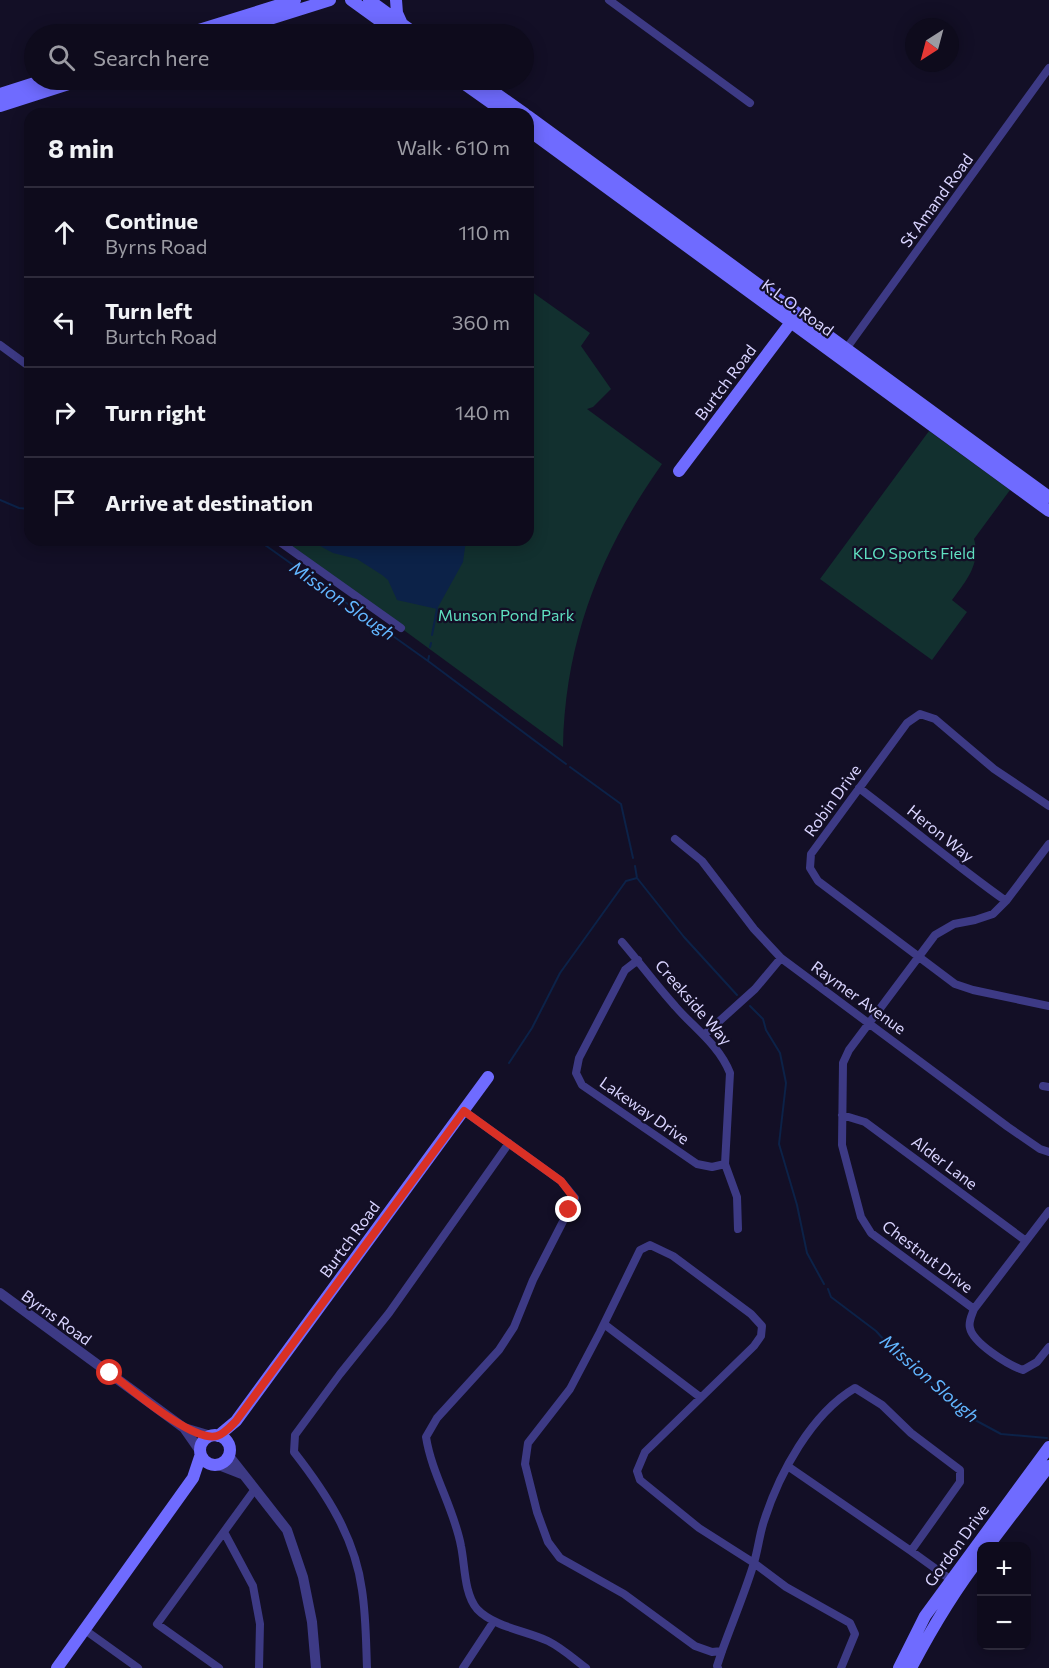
<!DOCTYPE html>
<html lang="en">
<head>
<meta charset="utf-8">
<style>
  :root { --surface:#0e0b1c; --page:#1c1929; --text:#f1f3f6; --muted:#9b9ba3; --line:#2e2b3b }
  body { margin:0; font-family:Commissioner,sans-serif; background:var(--page); color:var(--text) }
  .controls { position:absolute; right:18px; bottom:18px; display:grid; overflow:hidden; border-radius:12px; box-shadow:0 3px 15px #0003 }
  .controls button { width:54px; height:54px; display:grid; place-items:center; padding:0; border:0; border-bottom:2px solid var(--line); background:var(--surface); color:var(--text); font:30px sans-serif }
  .compass { position:absolute; left:905px; top:18px; width:54px; height:54px; border-radius:50%; background:var(--surface); box-shadow:0 3px 15px #0003; rotate:216deg }
  .stop { position:absolute; width:18px; height:18px; margin:-14px; border:4px solid #d93025; border-radius:50%; background:#fff }
  .stop.end { background:#d93025; border-color:#fff; box-shadow:0 2px 6px #0008 }
  .list { margin:0; padding:0; list-style:none }
  h2 { display:flex; justify-content:space-between; align-items:center; height:78px; margin:0; padding:0 24px; font-size:26px }
  h2 small { font-size:20px; font-weight:400; color:var(--muted) }
  .list li { display:grid; grid-template-columns:39px 1fr auto; gap:18px; align-items:center; box-sizing:border-box; height:90px; padding:0 24px; border-top:2px solid var(--line) }
  .list b { display:block; font-size:22px; white-space:nowrap }
  .list p { margin:0; font-size:20px; white-space:nowrap; color:var(--muted) }
  .list em { font-size:20px; font-style:normal; color:var(--muted) }
  .icon { flex:none; width:33px; height:33px; fill:none; stroke:currentColor; stroke-width:2; stroke-linecap:round; stroke-linejoin:round }
  .map { position:relative; flex:none; width:1049px; height:1668px; overflow:hidden }
  .search { position:absolute; background:var(--surface); box-shadow:0 3px 15px #0003; left:24px; top:24px; width:510px; height:66px; display:flex; align-items:center; gap:15px; box-sizing:border-box; padding:0 21px; border-radius:33px; color:var(--muted); font-size:22px }
  .panel { position:absolute; background:var(--surface); box-shadow:0 3px 15px #0003; left:24px; top:108px; width:510px; height:438px; border-radius:18px }
  .map>svg:first-child { display:block }
</style>
</head>
<body>
<div class="map">
<svg width="1049" height="1668" viewBox="0 0 1049 1668">
  <rect width="100%" height="100%" fill="#130f26"/>
  <path fill="#12302f" d="M528,289L590,333L581,346L611,389L593,407L587,409L662,464C601,550 565,640 563,747L281,540H528Z
    M929,431L1010,490L974,539C981,564 966,581 952,600L967,612L932,660L820,579Z"/>
  <path fill="#0c2248" d="M309,540H466L463,562L437,609L397,600L388,580L382,575L357,559L333,553Z"/>
  <g fill="none" stroke-linecap="round" stroke-linejoin="round">
    <path stroke="#0c2248" stroke-width="2" d="M0,500L19,508L30,509
      M258,540L428,661
      M432,635L437,609
      M430,647L431,643
      M429,656L428,661L566,764
      M570,767L621,804L633,858
      M635,866L637,878L684,937L737,995
      M750,1006L763,1019L766,1030L780,1053L786,1083L779,1144L797,1205L807,1253L824,1284
      M509,1063L532,1028L560,973L626,881L637,878
      M828,1289L831,1297L876,1331L895,1352L975,1420L1001,1434L1047,1438"/>
    <path stroke="#3d3a85" stroke-width="8" d="M609,0L750,103
      M0,345L30,367
      M846,349L1049,68
      M277,540L401,628
      M859,788C908,825 955,865 1006,901
      M1049,806L994,769L935,719L920,714L907,723L811,854L810,868L818,881L955,984L973,990L1049,1006
      M675,839L702,861L754,929L781,958L1008,1127L1040,1149L1049,1152
      M622,942C640,963 656,985 675,1006C694,1028 719,1045 730,1073L725,1164L737,1197L738,1229
      M638,960L625,970L579,1058L576,1073L582,1085L697,1164L712,1167L725,1164
      M704,1035L755,989L781,958
      M1043,1086L1049,1087
      M464,1111L561,1181L575,1198L533,1280L514,1327L499,1350L437,1418L426,1437C432,1475 454,1508 461,1546C465,1565 464,1594 477,1609C494,1627 527,1631 548,1641C562,1648 574,1659 586,1668
      M842,1115L865,1122L1026,1241
      M1049,1211L974,1309C972,1315 968,1322 970,1328C973,1343 1008,1365 1023,1370L1037,1362L1049,1347
      M974,1309L871,1233L861,1217L842,1145L843,1063L849,1050L935,935L954,924L975,920L993,914L1006,901L1049,844
      M604,1324L700,1397
      M224,1532L253,1586L260,1624L259,1668
      M911,1551L954,1582
      M85,1630L138,1668
      M722,1651L712,1652L695,1646L624,1594L560,1558L548,1542L537,1512L525,1464L528,1443L570,1389L600,1332L640,1250L650,1245L673,1256L751,1314L762,1326L761,1336L754,1346L645,1452L637,1471L640,1480L699,1528L754,1563L786,1587L850,1623L855,1634L841,1668
      M219,1668L157,1624L255,1489
      M367,1668C366,1642 366,1616 362,1590C355,1537 326,1493 294,1452L295,1435L340,1374L389,1313L509,1143
      M463,1668L494,1621
      M718,1668L717,1666L722,1651C732,1623 744,1595 753,1566C758,1551 759,1536 764,1521C779,1474 811,1414 855,1388L882,1405L911,1433L960,1470V1482L911,1551L789,1467"/>
    <path stroke="#3d3a85" stroke-width="10" d="M0,1293L184,1428L200,1451
      M184,1428L211,1436
      M229,1456L287,1530L303,1577L312,1622L316,1668
      M219,1465L242,1474"/>
    <path stroke="#6f6bff" stroke-width="12" d="M351,0L398,34
      M369,0L416,34
      M396,0L397,13L402,24
      M186,34L295,0
      M222,34L330,0
      M459,80L507,114
      M477,80L525,114
      M0,94L44,80
      M0,106L81,80
      M528,116L1049,497
      M528,130L1049,511
      M679,471L795,317
      M200 1450a15 15 0 1 1 30 0a15 15 0 1 1-30 0Z
      M218,1436L236,1421L488,1077
      M988,1546L1049,1466
      M57,1668L193,1478L200,1457
      M899,1668L925,1616L1049,1447
      M911,1668C932,1628 954,1591 982,1555"/>
  </g>
  <g fill="none" stroke-linecap="round" stroke-linejoin="round">
    <path stroke="#d93025" stroke-width="8" d="M110,1373C130,1388 193,1443 217,1436C224,1434 231,1426 236,1421L464,1111L561,1181L574,1198L569,1210"/>
  </g>
  <g text-anchor="middle" dominant-baseline="central" stroke-width="4.5" stroke-linejoin="round" paint-order="stroke">
    <g font-size="16" fill="#d9d4ff" stroke="#130f26">
      <text transform="translate(936 200) rotate(-54)">St Amand Road</text>
      <text transform="translate(798 307) rotate(36)">K.L.O. Road</text>
      <text transform="translate(725 382) rotate(-53)">Burtch Road</text>
      <text transform="translate(832 800) rotate(-54)">Robin Drive</text>
      <text transform="translate(941 833) rotate(39)">Heron Way</text>
      <text transform="translate(859 997) rotate(36)">Raymer Avenue</text>
      <text transform="translate(694 1002) rotate(49)">Creekside Way</text>
      <text transform="translate(645 1110) rotate(35)">Lakeway Drive</text>
      <text transform="translate(945 1162) rotate(37)">Alder Lane</text>
      <text transform="translate(349 1239) rotate(-54)">Burtch Road</text>
      <text transform="translate(928 1256) rotate(37)">Chestnut Drive</text>
      <text transform="translate(57 1317) rotate(36)">Byrns Road</text>
      <text transform="translate(956 1545) rotate(-54)">Gordon Drive</text>
    </g>
    <g font-size="16" fill="#5fe0c0" stroke="#130f26">
      <text x="914" y="552">KLO Sports Field</text>
      <text x="506" y="614">Munson Pond Park</text>
    </g>
    <g font-size="18" font-style="italic" fill="#62b6ff" stroke="#130f26">
      <text transform="translate(343 600) rotate(35)">Mission Slough</text>
      <text transform="translate(930 1378) rotate(41)">Mission Slough</text>
    </g>
  </g>
</svg>
<div class="controls">
<button>+</button>
<button>−</button>
</div>
<svg class="compass" viewBox="-18 -18 36 36"><path d="M0-13l5 13h-10z" fill="#e53935"/><path d="M0 13l5-13h-10z" fill="#9b9ba3"/></svg>
<div class="stop" style="left:110px;top:1373px"></div>
<div class="stop end" style="left:569px;top:1210px"></div>
<div class="search"><svg class="icon" aria-label="search" viewBox="0 0 24 24"><circle cx="10" cy="10" r="6"/><path d="M15 15l6 6"/></svg>Search here</div>
<section class="panel">
<h2>8 min<small>Walk · 610 m</small></h2>
<ul class="list">
<li><svg class="icon" aria-label="ahead" viewBox="0 0 24 24"><path d="M12 20V5M6 11l6-6 6 6"/></svg><div><b>Continue</b><p>Byrns Road</p></div><em>110 m</em></li>
<li><svg class="icon" aria-label="left" viewBox="0 0 24 24"><path d="M17 20v-9H6M10 6l-5 5 5 5"/></svg><div><b>Turn left</b><p>Burtch Road</p></div><em>360 m</em></li>
<li><svg class="icon" aria-label="right" viewBox="0 0 24 24"><path d="M7 20v-9h11M14 6l5 5-5 5"/></svg><div><b>Turn right</b></div><em>140 m</em></li>
<li><svg class="icon" aria-label="arrive" viewBox="0 0 24 24"><path d="M6 21V4h12l-3 4 3 4H6"/></svg><div><b>Arrive at destination</b></div></li>
</ul>
</section>
</div>
</body>
</html>
